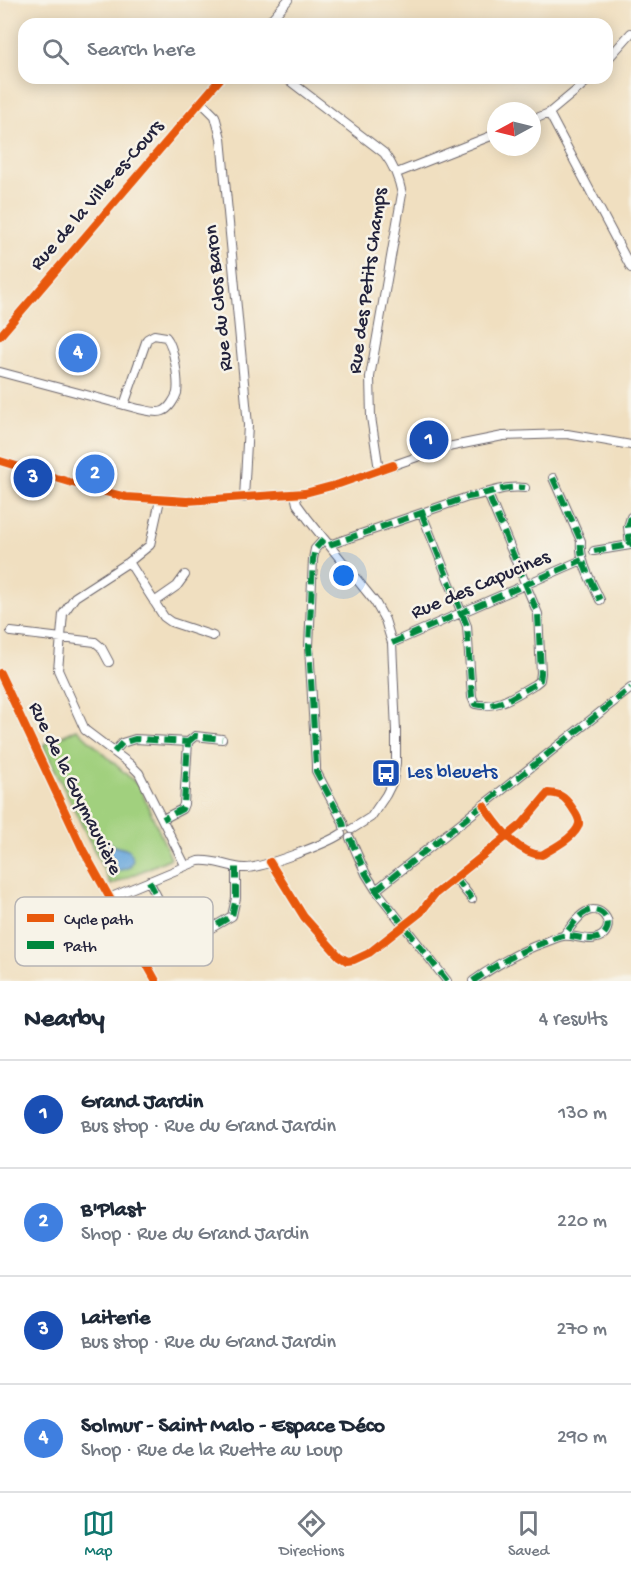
<!DOCTYPE html>
<html lang="en">
<head>
<meta charset="utf-8">
<style>
  :root { --surface:#fff; --page:#f2f2f3; --text:#1f2937; --muted:#747a83; --line:#e0e1e3; --accent:#0f766e }
  body { margin:0; font-family:"Gochi Hand",sans-serif; background:var(--page); color:var(--text) }
  .compass { position:absolute; left:487px; top:102px; width:54px; height:54px; border-radius:50%; background:var(--surface); box-shadow:0 3px 15px #0003; rotate:263deg }
  .you { position:absolute; left:344px; top:576px; width:21px; height:21px; margin:-15px; border:4px solid #fff; border-radius:50%; background:#1a73e8; box-shadow:0 0 0 9px #1a73e833 }
  .badge { display:grid; place-items:center; width:39px; height:39px; border-radius:50%; background:var(--accent); color:#fff; font-size:20px; font-weight:700 }
  .pin { position:absolute; translate:-50% -50%; border:3px solid #fff; box-shadow:0 2px 6px #0006 }
  .list { margin:0; padding:0; list-style:none }
  h2 { display:flex; justify-content:space-between; align-items:center; height:78px; margin:0; padding:0 24px; font-size:26px }
  h2 small { font-size:20px; font-weight:400; color:var(--muted) }
  .list li { display:grid; grid-template-columns:39px 1fr auto; gap:18px; align-items:center; box-sizing:border-box; height:108px; padding:0 24px; border-top:2px solid var(--line) }
  .list b { display:block; font-size:22px; white-space:nowrap }
  .list p { margin:0; font-size:20px; white-space:nowrap; color:var(--muted) }
  .list em { font-size:20px; font-style:normal; color:var(--muted) }
  .icon { flex:none; width:33px; height:33px; fill:none; stroke:currentColor; stroke-width:2; stroke-linecap:round; stroke-linejoin:round }
  .map { position:relative; flex:none; width:631px; height:981px; overflow:hidden }
  .search { position:absolute; background:var(--surface); box-shadow:0 3px 15px #0003; left:18px; right:18px; top:18px; height:66px; display:flex; align-items:center; gap:15px; box-sizing:border-box; padding:0 21px; border-radius:18px; color:var(--muted); font-size:22px }
  .sheet { height:510px; background:var(--surface) }
  nav { display:flex; justify-content:space-around; align-items:center; box-sizing:border-box; height:84px; border-top:2px solid var(--line); background:var(--surface); font-size:16px; color:var(--muted) }
  nav a { display:grid; justify-items:center; gap:3px }
  nav .on { color:var(--accent) }
  .map>svg:first-child { display:block }
</style>
</head>
<body>
<div class="map">
<svg width="631" height="981" viewBox="0 0 631 981">
  <rect width="100%" height="100%" fill="#f7f3e8"/>
  <filter id="ink" filterUnits="userSpaceOnUse"><feTurbulence type="fractalNoise" baseFrequency=".0167" numOctaves="2"/><feDisplacementMap in="SourceGraphic" scale="12" xChannelSelector="R" yChannelSelector="G"/><feConvolveMatrix kernelMatrix="1 2 1 2 8 2 1 2 1" color-interpolation-filters="sRGB"/></filter>
  <filter id="wash" filterUnits="userSpaceOnUse"><feTurbulence type="fractalNoise" baseFrequency=".008" numOctaves="4" result="noise"/><feDisplacementMap in="SourceGraphic" scale="24" xChannelSelector="R" yChannelSelector="G"/><feGaussianBlur stdDeviation="1.35" result="paint"/><feColorMatrix in="noise" values="0 0 0 0 0 0 0 0 0 0 0 0 0 0 0 0 0 1.4 0 .05"/><feComposite in="paint" operator="in"/></filter>
  <g filter="url(#wash)">
    <rect width="100%" height="100%" fill="#f0dfc0"/>
    <path fill="#a1d07e" stroke="#62795c" stroke-width="1.5" d="M77,729L139,786L171,858L111,885L43,745Z"/>
    <path fill="#6ca9dd" stroke="#47668c" stroke-width="1.5" d="M108,841L114,846L129,850L133,860L130,867L118,871L110,867L103,853L105,842Z"/>
  </g>
  <g filter="url(#ink)">
    <g fill="none" stroke-linecap="round" stroke-linejoin="round">
      <g stroke="#6a646a" stroke-width="10">
        <path id="minor" d="M267,24L288,0
          M607,60L631,33
          M286,78L384,153C394,166 399,178 402,194L370,377L371,417L379,470
          M201,102L215,116L221,138L248,425L244,498
          M549,113L631,268
          M532,120L549,113L591,78
          M397,173L496,134
          M0,336L221,78
          M0,372L139,409C146,410 156,414 163,411C169,409 175,399 177,393C179,381 174,346 166,337L154,335L147,339L124,405
          M0,461L86,487L126,497L187,501L305,493L339,484L443,448L503,436L567,434L631,445
          M553,478L581,541C579,562 592,582 600,600
          M295,495L297,504L308,519L375,602L385,620L392,643L396,731V763L393,781L386,795L371,817L352,829
          M160,500L150,545L129,562L75,597L63,614L58,670L85,730L130,764L139,773L185,865
          M422,514L467,626L472,697L475,704C497,710 517,694 535,684L540,680L541,673L538,614L488,494
          M324,539L315,549L313,559L309,646L316,765V771L343,822L344,827
          M329,545L468,497C488,494 506,485 525,488
          M594,551L630,545L628,527L631,517
          M129,562L164,617L171,622L213,636
          M154,602L177,586L185,575
          M11,632L95,642L101,647L109,662
          M392,643L582,560
          M0,673L83,850L156,981
          M188,742L195,736L222,739
          M114,752L122,743L135,739L188,742L184,804L182,809L163,819
          M350,838L366,874L376,890L447,981
          M270,862L304,917L339,956L347,961L354,960L369,953L421,912L434,895L522,824L548,793C560,794 564,796 571,806C574,811 580,817 579,824C576,837 553,848 542,855C516,854 498,825 484,806
          M455,878L472,899
          M149,881L178,937L184,941H189L232,916L236,898V867
          M376,890L631,688
          M109,898L198,861C214,859 228,867 244,868C260,869 326,844 341,834
          M473,981C496,965 519,951 546,942C551,940 558,937 563,936C575,934 593,945 604,934C615,922 600,904 586,912C576,917 571,928 564,935"/>
      </g>
      <use href="#minor" stroke="#fff" stroke-width="8"/>
      <path stroke="#00873e" stroke-width="6" stroke-dasharray="12 6" stroke-linecap="butt" d="M553,478L581,541C579,562 592,582 600,600
        M422,514L467,626L472,697L475,704C497,710 517,694 535,684L540,680L541,673L538,614L488,494
        M324,539L315,549L313,559L309,646L316,765V771L343,822L344,827
        M329,545L468,497C488,494 506,485 525,488
        M594,551L630,545L628,527L631,517
        M392,643L582,560
        M188,742L195,736L222,739
        M114,752L122,743L135,739L188,742L184,804L182,809L163,819
        M350,838L366,874L376,890L447,981
        M455,878L472,899
        M149,881L178,937L184,941H189L232,916L236,898V867
        M376,890L631,688
        M473,981C496,965 519,951 546,942C551,940 558,937 563,936C575,934 593,945 604,934C615,922 600,904 586,912C576,917 571,928 564,935"/>
      <g stroke="#f7f3e8" stroke-width="11">
        <path id="cycleway" d="M0,336L221,78
          M0,461L86,487L126,497L187,501L305,493L339,484L393,465
          M0,673L83,850L156,981
          M270,862L304,917L339,956L347,961L354,960L369,953L421,912L434,895L522,824L548,793C560,794 564,796 571,806C574,811 580,817 579,824C576,837 553,848 542,855C516,854 498,825 484,806"/>
      </g>
      <use href="#cycleway" stroke="#e8590c" stroke-width="8"/>
    </g>
  </g>
  <defs>
    <g id="bus-square" transform="scale(1.5)"><rect x="-9" y="-9" width="18" height="18" rx="4" fill="#1a4fb4" stroke="#f7f3e8"/><path d="M-5-6H5V4H4V6H2V4H-2V6H-4V4H-5ZM-3.5-4V0h7V-4ZM-3.5 1.2v1.5H-2V1.2ZM2 1.2v1.5H3.5V1.2Z" fill="#fff"/></g>
  </defs>
  <g fill-rule="evenodd">
    <use href="#bus-square" x="386" y="773"/>
  </g>
  <g text-anchor="middle" dominant-baseline="central" stroke-width="5" stroke-linejoin="round" paint-order="stroke">
    <g font-size="20" fill="#22223b" stroke="#f7f3e8">
      <text transform="translate(98 196) rotate(-49)">Rue de la Ville-es-Cours</text>
      <text transform="translate(369 281) rotate(-82)">Rue des Petits Champs</text>
      <text transform="translate(220 298) rotate(-96)">Rue du Clos Baron</text>
      <text transform="translate(481 586) rotate(-23)">Rue des Capucines</text>
      <text transform="translate(74 789) rotate(64)">Rue de la Guymauvière</text>
    </g>
    <g font-size="20" fill="#164399" stroke="#f7f3e8" text-anchor="start">
      <text x="407" y="773">Les bleuets</text>
    </g>
  </g>
  <rect x="15" y="897" width="198" height="69" rx="9" fill="#f7f3e8" stroke="#b7b4b4" stroke-width="1.5"/>
  <rect x="27" y="914" width="27" height="8" fill="#e8590c"/>
  <rect x="27" y="941" width="27" height="8" fill="#00873e"/>
  <g font-size="16" fill="#22223b">
    <text x="64" y="924">Cycle path</text>
    <text x="64" y="951">Path</text>
  </g>
</svg>
<svg class="compass" viewBox="-18 -18 36 36"><path d="M0-13l5 13h-10z" fill="#e53935"/><path d="M0 13l5-13h-10z" fill="#747a83"/></svg>
<div class="you"></div>
<div class="pin badge" style="left:429px;top:440px;background:#1a4fb4">1</div>
<div class="pin badge" style="left:95px;top:474px;background:#3f7fe0">2</div>
<div class="pin badge" style="left:33px;top:478px;background:#1a4fb4">3</div>
<div class="pin badge" style="left:78px;top:353px;background:#3f7fe0">4</div>
<div class="search"><svg class="icon" aria-label="search" viewBox="0 0 24 24"><circle cx="10" cy="10" r="6"/><path d="M15 15l6 6"/></svg>Search here</div>
</div>
<section class="sheet">
<h2>Nearby<small>4 results</small></h2>
<ul class="list">
<li><span class="badge" style="background:#1a4fb4">1</span><div><b>Grand Jardin</b><p>Bus stop · Rue du Grand Jardin</p></div><em>130 m</em></li>
<li><span class="badge" style="background:#3f7fe0">2</span><div><b>B'Plast</b><p>Shop · Rue du Grand Jardin</p></div><em>220 m</em></li>
<li><span class="badge" style="background:#1a4fb4">3</span><div><b>Laiterie</b><p>Bus stop · Rue du Grand Jardin</p></div><em>270 m</em></li>
<li><span class="badge" style="background:#3f7fe0">4</span><div><b>Solmur - Saint Malo - Espace Déco</b><p>Shop · Rue de la Ruette au Loup</p></div><em>290 m</em></li>
</ul>
</section>
<nav>
<a class="on"><svg class="icon" aria-label="map" viewBox="0 0 24 24"><path d="M3 6l6-2 6 2 6-2v14l-6 2-6-2-6 2zM9 4v14M15 6v14"/></svg>Map</a>
<a><svg class="icon" aria-label="directions" viewBox="0 0 24 24"><path d="M12 3l9 9-9 9-9-9zM9 14v-3h6M13 9l2 2-2 2"/></svg>Directions</a>
<a><svg class="icon" aria-label="saved" viewBox="0 0 24 24"><path d="M7 4h10v16l-5-4-5 4z"/></svg>Saved</a>
</nav>
</body>
</html>
